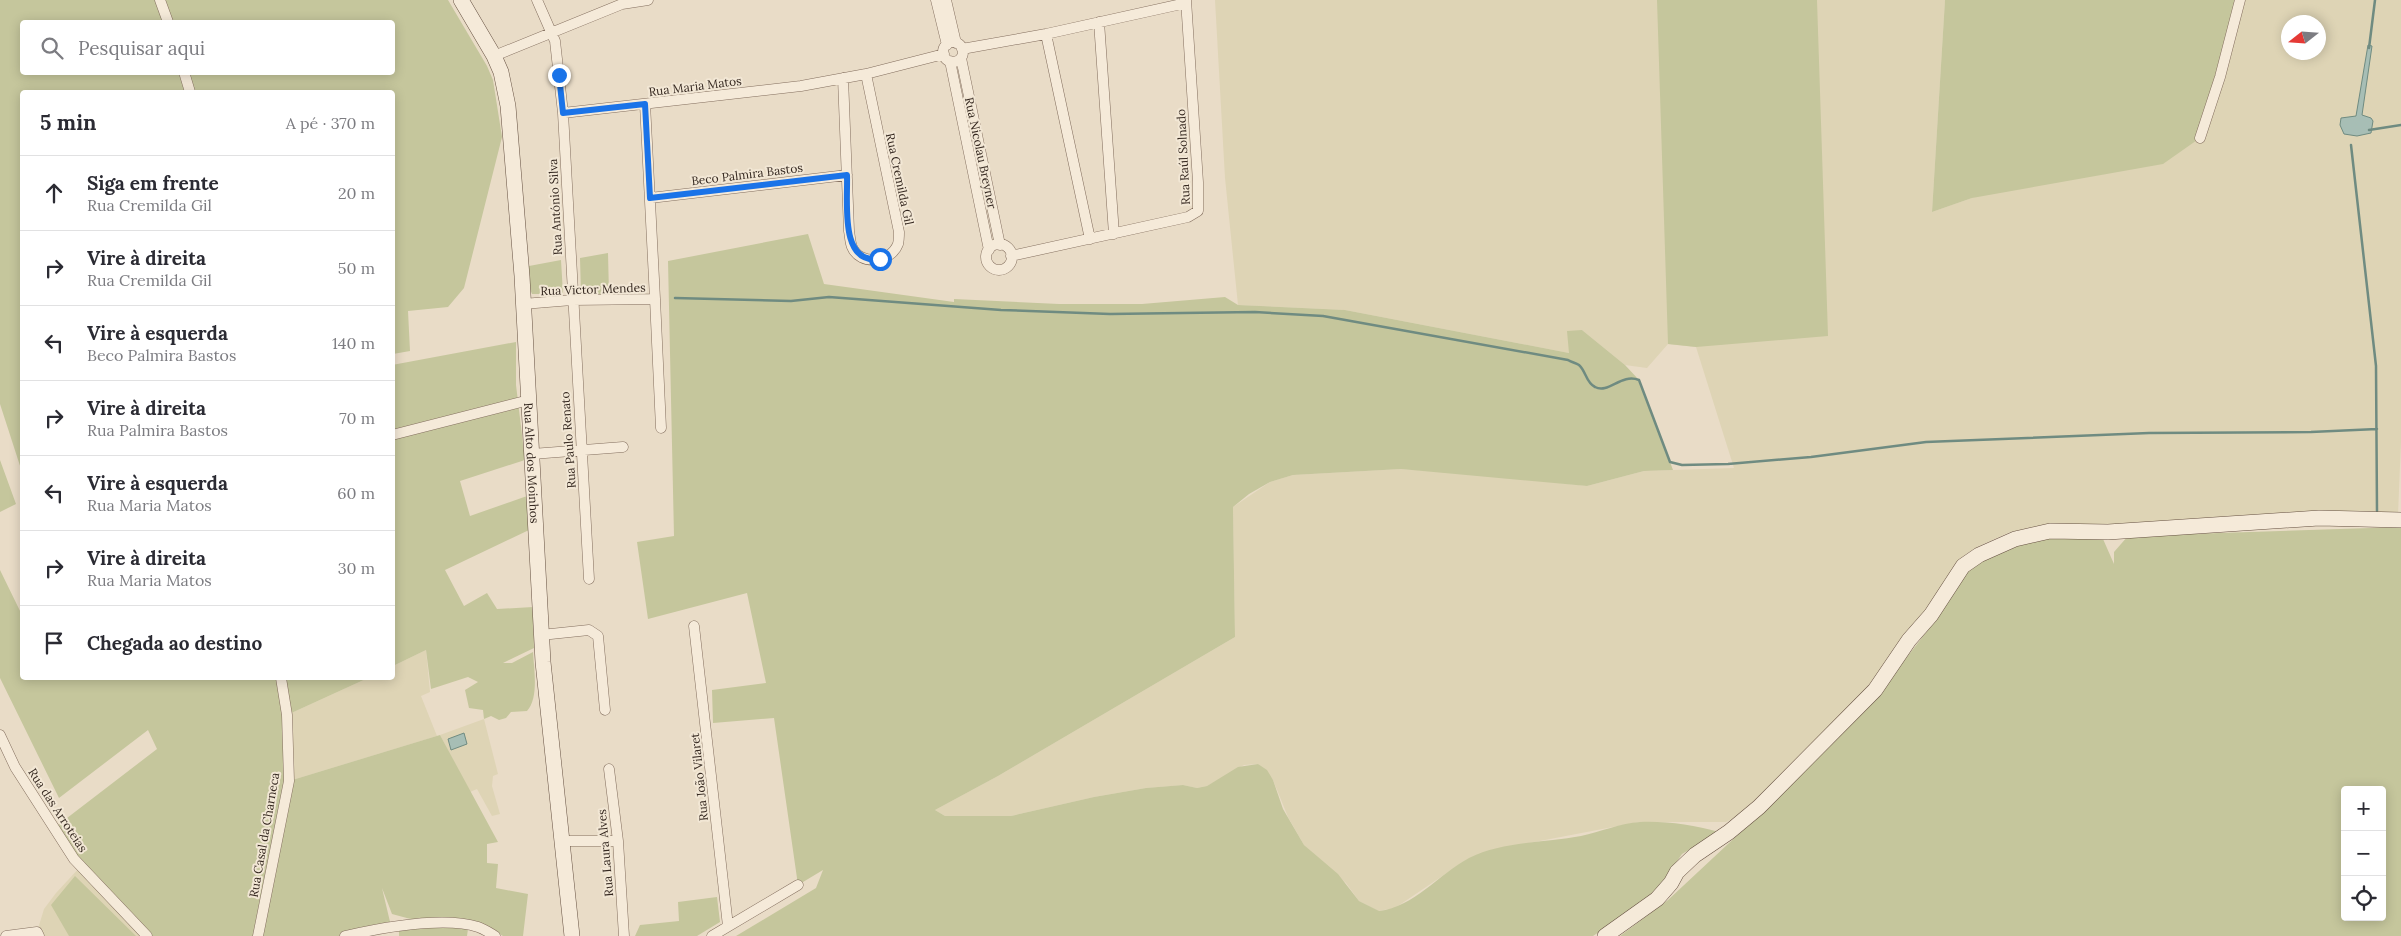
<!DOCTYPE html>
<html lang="pt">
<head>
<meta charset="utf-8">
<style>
  :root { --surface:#fff; --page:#f7f7f7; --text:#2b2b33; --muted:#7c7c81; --line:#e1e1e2 }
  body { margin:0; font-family:Lora,serif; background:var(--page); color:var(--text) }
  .controls { position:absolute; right:15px; bottom:15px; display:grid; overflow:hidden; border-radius:5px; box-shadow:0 2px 12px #0003 }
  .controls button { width:45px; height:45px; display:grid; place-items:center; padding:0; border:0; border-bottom:1px solid var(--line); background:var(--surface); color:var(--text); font:25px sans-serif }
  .compass { position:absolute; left:2281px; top:15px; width:45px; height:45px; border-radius:50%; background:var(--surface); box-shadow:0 2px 12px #0003; rotate:253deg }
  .stop { position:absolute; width:15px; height:15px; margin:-11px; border:4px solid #1a73e8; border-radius:50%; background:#fff }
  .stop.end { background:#1a73e8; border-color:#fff; box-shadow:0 1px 5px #0008 }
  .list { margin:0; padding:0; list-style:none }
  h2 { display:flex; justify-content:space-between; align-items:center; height:65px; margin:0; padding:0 20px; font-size:21px }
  h2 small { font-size:16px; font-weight:400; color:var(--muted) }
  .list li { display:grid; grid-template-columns:32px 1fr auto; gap:15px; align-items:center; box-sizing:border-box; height:75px; padding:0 20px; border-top:1px solid var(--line) }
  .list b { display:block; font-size:19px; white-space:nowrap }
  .list p { margin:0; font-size:16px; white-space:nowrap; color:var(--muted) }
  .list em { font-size:16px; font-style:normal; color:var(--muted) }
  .icon { flex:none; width:28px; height:28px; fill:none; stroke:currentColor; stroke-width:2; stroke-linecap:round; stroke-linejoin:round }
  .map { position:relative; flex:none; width:2401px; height:936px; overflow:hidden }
  .search { position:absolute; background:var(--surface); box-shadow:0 2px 12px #0003; left:20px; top:20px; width:375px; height:55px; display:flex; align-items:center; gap:12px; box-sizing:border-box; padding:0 18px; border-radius:5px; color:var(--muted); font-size:19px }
  .panel { position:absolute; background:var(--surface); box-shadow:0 2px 12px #0003; left:20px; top:90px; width:375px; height:590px; border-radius:5px }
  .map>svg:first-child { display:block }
</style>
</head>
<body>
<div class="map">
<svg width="2401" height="936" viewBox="0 0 2401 936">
  <rect width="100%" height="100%" fill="#e9dcc7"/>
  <path fill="#ded4b5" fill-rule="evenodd" d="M1215,0H1945L1932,212L1972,198L2239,0H2401V441L2398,515L2109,525L2051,524L2010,532L1979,546L1966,554L1954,567L1924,613L1880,674L1837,721L1738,816L1726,822H1639L1492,850L1466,860L1395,908L1378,911L1359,901L1346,883L1304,845L1288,817L1273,780L1258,764L1244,765L1207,786L1197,788L1183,785L1146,788L1094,797L1011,816H945L935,810L998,776L1235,637L1233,507L1270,482L1293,475L1401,469L1466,473L1587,486L1644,471L1734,468L1696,347L1668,344L1647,368L1625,365L1582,330L1569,353L1345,310L1238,305L1225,178ZM2288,22H2318V52H2288Z
    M426,650L430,692L421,696L437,736L289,781L287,715L368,678H392L393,666Z
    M484,719L498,774L493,776L492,786L500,814L492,816L477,789L470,792L440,735Z
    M81,866L147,936H39L37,932L44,909L56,893Z"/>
  <path fill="#c5c69c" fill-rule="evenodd" d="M0,0H448L487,66L493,80L502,137L464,288L448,307L408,311L410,351L393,354L392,92H22V472L0,404ZM22,22H392V72H22Z
    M1657,0H1817L1828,336L1696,347L1668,344Z
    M1945,0H2240L2200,138L2163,164L1972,198L1932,212Z
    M808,234L824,284L954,302V299L1059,304H1142L1225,297L1238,305L1345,310L1569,353L1567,331L1582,330L1625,365L1639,380L1673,470L1644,471L1587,486L1401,469L1293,475L1270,482L1249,494L1233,507L1235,637L998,776L935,810L945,816H1011L1094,797L1146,788L1183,785L1197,788L1207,786L1238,767L1258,764L1267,770L1273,780L1283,809L1304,845L1338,874L1359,901L1379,911C1414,907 1439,874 1469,858C1503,841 1545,843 1581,836C1600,832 1621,823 1640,822C1667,821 1694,825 1719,832L1682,854L1661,884L1647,900L1593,936H736L816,888L823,870L798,885L774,718L713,723L712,690L766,683L747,593L648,619L637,542L674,536L668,261Z
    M608,253L609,294H581L580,258Z
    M561,260L563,294H532L529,287V266Z
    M516,342V385L525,460L460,481L470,516L527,496L529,530L445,570L464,606L487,593L497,609L533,607L534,648L503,663H512L533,652C534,669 539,698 527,711L511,712L506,718L499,720L491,716L484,719L483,710L469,708L465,690L478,682L468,677L431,689L426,650L393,666L392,365Z
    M0,460L16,504L0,512Z
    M2401,527V936H1620L1668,900L1743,830L1893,675L1935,621L1960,580L1973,566L1985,557L2040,538L2103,539L2114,564V552L2128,536ZM2345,790H2382V917H2345Z
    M0,570L22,615V678H368L287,715L289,781L440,735L498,842L487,844V863L498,864L496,888L528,894L523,936H503L483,924L418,921L392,914L382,888L391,926L345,936H147L74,859L54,828L157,749L148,730L59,798L0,678Z
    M75,876L136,936H69L51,905Z
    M717,897L720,922L697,936H635L640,925L679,921L678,902Z
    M454,927L468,929L467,936H399V928Z"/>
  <path fill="#a7beb5" stroke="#6f8b81" d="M2368,45L2372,46L2362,115L2371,118L2373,121L2371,133L2357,136L2344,134L2340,125L2341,118L2356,116Z
    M464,733L467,744L451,750L448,739Z"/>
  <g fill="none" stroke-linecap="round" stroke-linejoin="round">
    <path stroke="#6f8b81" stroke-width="2.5" d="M2369,48L2375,0
      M2369,130L2401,125
      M2351,145L2376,366L2377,511
      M675,298L791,301L829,297L1001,310L1110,314L1255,312L1323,316L1568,360C1571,362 1576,363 1579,365C1586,371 1586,383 1595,387C1609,394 1621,373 1639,380L1670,462L1682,465L1728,464L1811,457L1926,442L2149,433L2311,432L2377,429"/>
    <g stroke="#836e5e" stroke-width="11">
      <path id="street" d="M160,0L168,22
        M537,0L555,41L563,113L801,86L866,74L944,54
        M936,0L947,45
        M946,0L956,43
        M1099,22L1114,234
        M1046,34L1090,239
        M943 52a10 10 0 1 1 20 0a10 10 0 1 1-20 0Z
        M962,49L1046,34L1186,3
        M494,56L622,4L648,0
        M961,58L1000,245
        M950,61L989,250
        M184,72L190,92
        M843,78L849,231C850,236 850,242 852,247C860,266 891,263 898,244C899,240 899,236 899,232L866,74
        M645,104L655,299
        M563,113L589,579
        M2200,138L2220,77L2240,0
        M650,198L847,175
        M986 257a13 13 0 1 1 26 0a13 13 0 1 1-26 0Z
        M1011,256L1188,217L1198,211V182L1186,0
        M523,304L572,300L655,299L661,428
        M392,435L529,400
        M532,454L623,447
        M694,626L728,926
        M541,635L589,630L598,636L605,710
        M0,735L15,767L74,859L147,936
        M609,769L618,841L624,936
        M561,841H618
        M6,936L37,932L39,936
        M258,936L289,781L287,715L281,678
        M345,936C380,928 444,916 478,927C484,929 490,933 495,936
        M712,936L798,885"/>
    </g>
    <g stroke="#655041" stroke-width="16">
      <g id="secondary">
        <path id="s1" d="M461,0L494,56L501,72L508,106L522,276L543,662L572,936"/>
        <path d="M1605,936L1657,899L1671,883L1677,872L1695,855L1729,832L1759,807L1875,690L1909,640L1931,615L1963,566L1979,555L2015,539L2050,531L2108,532L2319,518L2401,520"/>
      </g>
    </g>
    <use href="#street" stroke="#f5ead9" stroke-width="10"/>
    <use href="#secondary" stroke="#f5ead9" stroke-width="15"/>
  </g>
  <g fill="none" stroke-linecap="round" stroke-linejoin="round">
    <path stroke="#1a73e8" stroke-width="6" d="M559,75L563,113L645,104L650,198L847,175C848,202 839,265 880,259"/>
  </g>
  <g text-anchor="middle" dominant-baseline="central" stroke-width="4" stroke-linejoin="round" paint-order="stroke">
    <g font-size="12" fill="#352820" stroke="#f2e7d5">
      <text transform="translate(695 86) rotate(-7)">Rua Maria Matos</text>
      <text transform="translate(981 153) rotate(78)">Rua Nicolau Breyner</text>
      <text transform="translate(1183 157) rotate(-93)">Rua Raúl Solnado</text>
      <text transform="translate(747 174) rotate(-7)">Beco Palmira Bastos</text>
      <text transform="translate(900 179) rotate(78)">Rua Cremilda Gil</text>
      <text transform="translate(555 207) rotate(-93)">Rua António Silva</text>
      <text transform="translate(593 289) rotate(-2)">Rua Victor Mendes</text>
      <text transform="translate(568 440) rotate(-94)">Rua Paulo Renato</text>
      <text stroke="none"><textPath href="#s1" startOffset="475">Rua Alto dos Moinhos</textPath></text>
      <text transform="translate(699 777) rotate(-96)">Rua João Vilaret</text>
      <text transform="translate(58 810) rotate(57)">Rua das Arroteias</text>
      <text transform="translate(264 835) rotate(-80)">Rua Casal da Charneca</text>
      <text transform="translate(605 853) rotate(-95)">Rua Laura Alves</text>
    </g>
  </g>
</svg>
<div class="controls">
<button>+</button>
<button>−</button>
<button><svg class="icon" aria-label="locate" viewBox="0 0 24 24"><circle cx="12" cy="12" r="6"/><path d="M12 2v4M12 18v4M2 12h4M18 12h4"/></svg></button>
</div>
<svg class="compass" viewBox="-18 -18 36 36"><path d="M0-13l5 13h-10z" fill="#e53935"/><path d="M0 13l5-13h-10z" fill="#7c7c81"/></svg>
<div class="stop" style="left:880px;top:259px"></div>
<div class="stop end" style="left:559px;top:75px"></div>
<div class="search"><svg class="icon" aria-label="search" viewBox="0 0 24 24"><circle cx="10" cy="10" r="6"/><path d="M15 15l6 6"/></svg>Pesquisar aqui</div>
<section class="panel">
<h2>5 min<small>A pé · 370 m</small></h2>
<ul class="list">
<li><svg class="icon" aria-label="ahead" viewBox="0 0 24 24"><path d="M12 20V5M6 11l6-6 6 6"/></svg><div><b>Siga em frente</b><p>Rua Cremilda Gil</p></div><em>20 m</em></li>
<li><svg class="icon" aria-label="right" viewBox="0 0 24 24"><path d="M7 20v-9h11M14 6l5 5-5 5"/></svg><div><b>Vire à direita</b><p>Rua Cremilda Gil</p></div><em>50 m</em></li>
<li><svg class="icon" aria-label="left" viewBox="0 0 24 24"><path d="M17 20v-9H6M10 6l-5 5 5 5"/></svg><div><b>Vire à esquerda</b><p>Beco Palmira Bastos</p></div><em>140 m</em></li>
<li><svg class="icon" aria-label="right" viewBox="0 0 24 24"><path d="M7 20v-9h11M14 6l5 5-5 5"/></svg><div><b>Vire à direita</b><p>Rua Palmira Bastos</p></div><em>70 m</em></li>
<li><svg class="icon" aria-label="left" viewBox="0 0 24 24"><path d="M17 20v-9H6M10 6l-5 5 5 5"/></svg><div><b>Vire à esquerda</b><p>Rua Maria Matos</p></div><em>60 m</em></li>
<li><svg class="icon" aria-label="right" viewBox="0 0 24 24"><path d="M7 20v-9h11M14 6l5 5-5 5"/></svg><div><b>Vire à direita</b><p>Rua Maria Matos</p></div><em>30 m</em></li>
<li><svg class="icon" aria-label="arrive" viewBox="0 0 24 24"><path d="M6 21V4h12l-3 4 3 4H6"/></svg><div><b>Chegada ao destino</b></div></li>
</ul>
</section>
</div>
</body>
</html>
